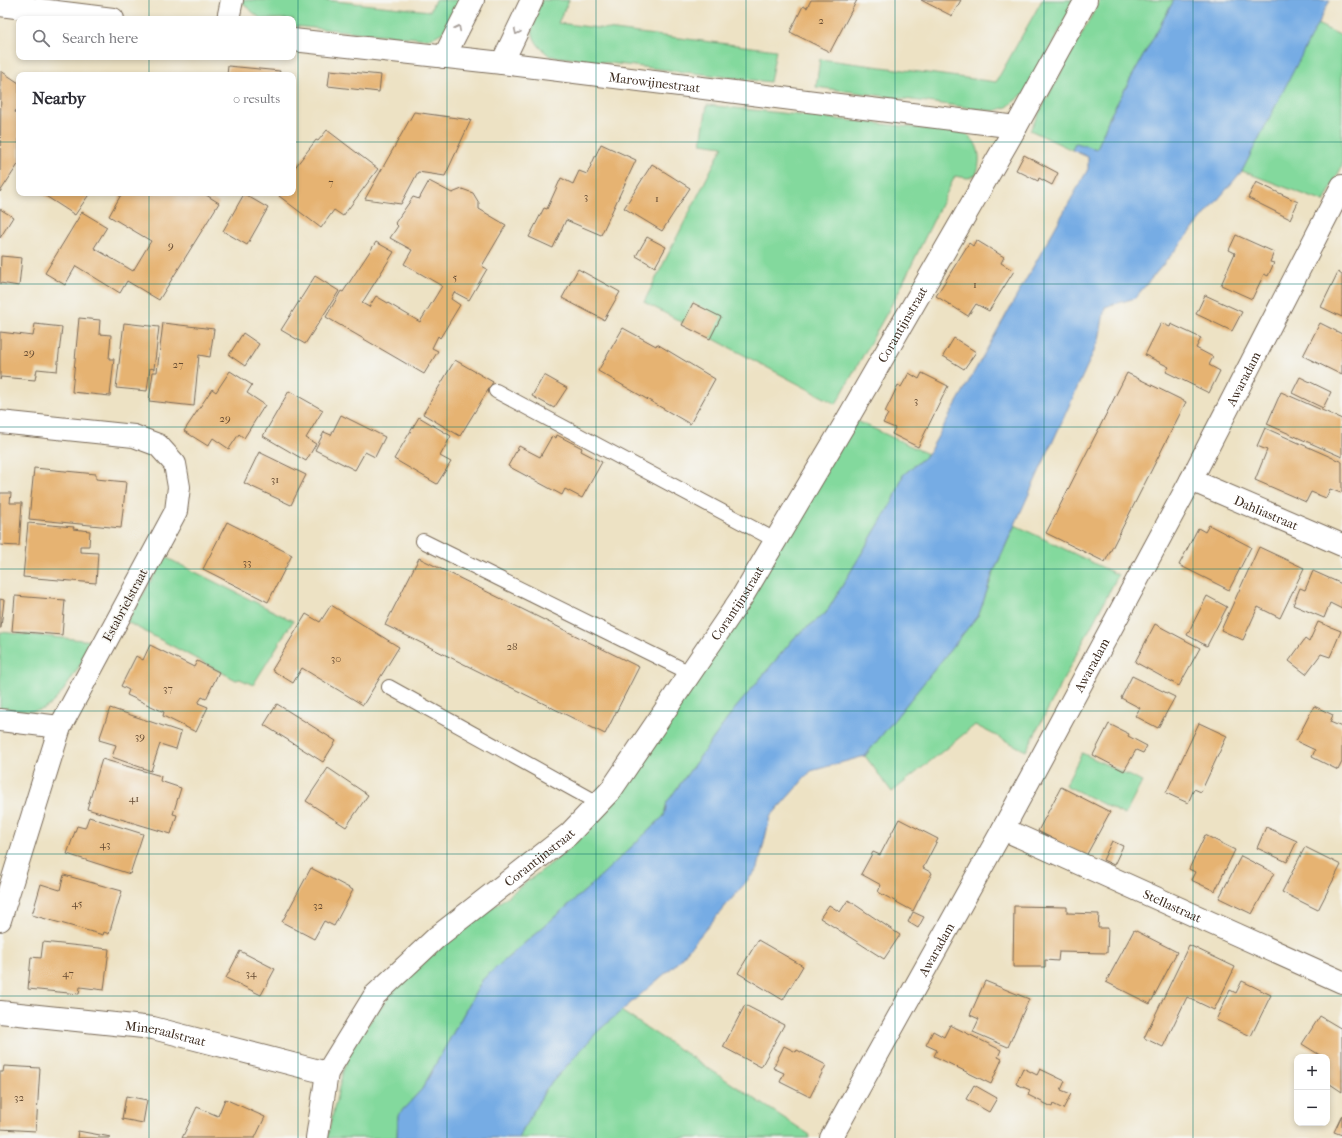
<!DOCTYPE html>
<html lang="en">
<head>
<meta charset="utf-8">
<style>
  :root { --surface:#fff; --page:#f7f7f7; --text:#2b2b33; --muted:#7c7c81; --line:#e1e1e2 }
  body { margin:0; font-family:"IM FELL French Canon",serif; background:var(--page); color:var(--text) }
  .controls { position:absolute; right:12px; bottom:12px; display:grid; overflow:hidden; border-radius:8px; box-shadow:0 2px 6px #0003 }
  .controls button { width:36px; height:36px; display:grid; place-items:center; padding:0; border:0; border-bottom:1px solid var(--line); background:var(--surface); color:var(--text); font:20px sans-serif }
  .list { margin:0; padding:0; list-style:none }
  h2 { display:flex; justify-content:space-between; align-items:center; height:52px; margin:0; padding:0 16px; font-size:17px }
  h2 small { font-size:13px; font-weight:400; color:var(--muted) }
  .icon { flex:none; width:22px; height:22px; fill:none; stroke:currentColor; stroke-width:2; stroke-linecap:round; stroke-linejoin:round }
  .map { position:relative; flex:none; width:1342px; height:1138px; overflow:hidden }
  .search { position:absolute; background:var(--surface); box-shadow:0 2px 6px #0003; left:16px; top:16px; width:280px; height:44px; display:flex; align-items:center; gap:10px; box-sizing:border-box; padding:0 14px; border-radius:8px; color:var(--muted); font-size:15px }
  .panel { position:absolute; background:var(--surface); box-shadow:0 2px 6px #0003; left:16px; top:72px; width:280px; height:124px; border-radius:8px }
  .map>svg:first-child { display:block }
</style>
</head>
<body>
<div class="map">
<svg width="1342" height="1138" viewBox="0 0 1342 1138">
  <rect width="100%" height="100%" fill="#f6f6f2"/>
  <filter id="ink" filterUnits="userSpaceOnUse"><feTurbulence type="fractalNoise" baseFrequency=".025" numOctaves="2"/><feDisplacementMap in="SourceGraphic" scale="8" xChannelSelector="R" yChannelSelector="G"/><feConvolveMatrix kernelMatrix="1 2 1 2 8 2 1 2 1" color-interpolation-filters="sRGB"/></filter>
  <filter id="wash" filterUnits="userSpaceOnUse"><feTurbulence type="fractalNoise" baseFrequency=".012" numOctaves="4" result="noise"/><feDisplacementMap in="SourceGraphic" scale="16" xChannelSelector="R" yChannelSelector="G"/><feGaussianBlur stdDeviation="0.9" result="paint"/><feColorMatrix in="noise" values="0 0 0 0 0 0 0 0 0 0 0 0 0 0 0 0 0 1.4 0 .05"/><feComposite in="paint" operator="in"/></filter>
  <g filter="url(#wash)">
    <rect width="100%" height="100%" fill="#ede2c4"/>
    <path fill="#83d99d" stroke="#5f825e" d="M242,0H325L430,11L435,0H464C453,19 450,33 427,39L293,26V19H261L243,4Z
      M542,0H569L558,23L776,50L770,82L550,56C526,38 530,25 542,0Z
      M1042,0H1076L1027,91L1007,107L994,111L816,87L820,59L996,82Z
      M1100,0H1174L1109,118L1097,149L1075,143L1072,150L1030,130Z
      M1317,24L1342,36V166L1324,202L1242,171Z
      M707,105L965,133C980,143 982,159 976,175L968,178L955,176L898,293L836,404L644,302L723,146L701,143Z
      M857,421L928,454L903,475L894,499L826,613L795,637L734,710L667,802L664,816L587,889L483,979L422,1089L398,1115L397,1138H327L343,1071L352,1048L369,1023L394,990L447,942L557,859L601,818L619,794Z
      M1015,525L1118,575L1026,751L975,725L892,792L865,756L979,614L993,574Z
      M165,557L293,621L253,685L240,679L236,680L127,622Z
      M0,632L94,641C83,658 60,706 40,710C28,713 13,709 0,708Z
      M1082,753L1142,782L1125,815L1065,785Z
      M621,1011L810,1135L809,1138H518L546,1089L598,1031Z"/>
    <path fill="#76ace4" stroke="#586b81" d="M1174,0H1330L1242,171L1135,298L1105,307L1099,340L993,573L979,614L865,756L811,771L770,817L758,868L675,965L598,1031L546,1089L518,1138H397L398,1115L422,1089L483,979L587,889L664,816L667,802L734,710L795,637L826,613L894,499L903,475L928,454L1088,169V157L1072,150L1075,143L1097,149L1109,118Z"/>
    <g id="blocks">
      <path fill="#e6b372" d="M811,0H857L830,52L790,32L803,6L807,8Z
        M921,0H961L952,16Z
        M228,66L280,71L279,75H227Z
        M330,70L381,75L379,92L328,86Z
        M1,71L19,83V105L15,112L19,115V163L0,192Z
        M414,112L471,120L445,176L418,172L401,204L365,199Z
        M327,130L378,169L343,216L334,210L321,228L279,196L282,193H293V170L316,140L318,141Z
        M601,144L636,160L601,235L566,220L553,248L529,237L544,208L547,209L561,178L573,184L579,171L587,174Z
        M1024,155L1058,173L1052,185L1039,178L1038,181L1016,170Z
        M652,164L690,188L662,231L624,208Z
        M429,181L452,193L462,189L473,193L479,203V209L506,225L482,266L487,269L469,300L454,292L451,299L460,305L440,338L438,336L432,348L438,351L424,374L326,317L341,291L343,292L376,242L394,252L362,303L369,307L376,296L420,322L442,286L404,264L412,250L390,238L398,226L395,223L413,197L419,199Z
        M1256,182L1298,202L1290,219L1248,198Z
        M41,193H90L75,215Z
        M122,193H203L219,203L159,300L127,281L120,293L76,266L65,285L45,273L82,212L107,227L94,248L133,271L151,241L109,216Z
        M244,194L268,208L247,245L223,231Z
        M0,209L13,217L0,238Z
        M1236,235L1274,252L1270,262L1274,263L1268,276L1264,274L1252,299L1221,285L1235,253L1229,250Z
        M647,237L666,247L655,267L636,256Z
        M976,240L1004,257L1001,263L1014,271L989,311L976,304L968,316L936,296L969,243L973,246Z
        M1,256L22,258L19,286L0,283Z
        M578,269L620,292L604,320L562,298Z
        M1338,272L1342,275V317L1321,307Z
        M315,276L339,291L305,344L281,330Z
        M1205,295L1242,312L1232,331L1196,314Z
        M693,303L721,317L710,339L682,325Z
        M79,318L100,320L99,334L111,335L109,359H114L110,396L72,392Z
        M124,323L159,327L154,369L150,368L147,391L116,388Z
        M163,323L214,329L210,357L199,355L194,406L149,401L153,372H157Z
        M1161,323L1170,327L1171,324L1201,338L1196,348L1213,357L1209,365L1220,371L1209,393L1166,372L1169,367L1145,355Z
        M1320,323L1342,334V375L1303,356Z
        M35,324L62,327L57,371L37,369L35,380L1,377L0,380V332L33,336Z
        M623,328L656,346L657,344L715,379L690,424L598,371Z
        M243,333L259,344L245,366L229,355Z
        M954,338L976,352L964,369L943,356Z
        M455,360L493,382L460,436L423,414Z
        M230,371L252,385L247,393L265,405L244,438L239,434L229,449L213,438L208,446L184,431L212,389L216,392Z
        M909,373L919,379L922,373L948,386L918,447L892,434L895,428L883,423L888,414L885,412L898,385L901,387Z
        M1127,373L1186,402L1105,562L1046,533Z
        M544,375L567,388L554,408L532,396Z
        M1300,377L1331,392L1323,408L1292,393Z
        M289,391L323,410L306,438L316,444L306,461L263,436Z
        M1281,392L1342,419V457L1267,424Z
        M341,415L385,437L375,457L365,452L355,470L315,450L324,432L331,435Z
        M419,417L451,436L440,456L451,462L437,484L394,459Z
        M1265,428L1342,462V490L1341,493L1330,489L1326,498L1311,492L1306,502L1255,480L1267,450L1257,446Z
        M557,435L582,448L581,451L602,462L582,498L565,489L562,495L508,466L519,446L540,457L552,436L556,438Z
        M259,452L306,475L291,505L244,483Z
        M34,468L96,474V479L126,482L121,528L29,519Z
        M0,493H11L10,503H22L19,546L0,545Z
        M227,522L292,555L268,602L203,569Z
        M28,523L74,527L73,529L90,531L89,546H80V552L98,553L96,583L23,577Z
        M1209,525L1251,547L1229,590L1179,565L1198,528L1205,532Z
        M1259,547L1304,568L1280,618L1258,607L1243,640L1221,630Z
        M419,558L639,667L605,734L385,625Z
        M1313,571L1342,584V609L1330,603L1324,618L1293,605L1300,588L1305,590Z
        M15,596L65,600L62,635L12,631Z
        M1207,596L1227,607L1207,646L1187,635Z
        M0,599L4,600L1,628H0Z
        M331,605L399,647L363,705L302,668L293,683L272,670L306,614L320,622Z
        M1318,622L1341,631L1330,657L1321,654L1306,674L1289,661L1305,639L1309,642Z
        M1155,624L1200,648L1179,686L1135,662Z
        M150,645L194,667L197,661L219,672L206,699L202,697L198,703L208,707L196,732L163,716L164,712L127,695L129,690L121,686L136,656L143,660Z
        M1132,676L1175,697L1158,728L1135,716L1140,708L1121,698Z
        M277,704L336,741L323,762L264,725Z
        M1314,706L1333,715L1330,722L1342,727V762L1338,770L1312,757L1315,750L1296,741Z
        M110,708L181,732L176,749L160,744L151,771L112,757L116,745L99,740Z
        M1199,723L1227,736L1201,792L1194,789L1188,803L1166,793Z
        M1109,724L1129,734L1128,736L1147,746L1143,753L1136,750L1124,771L1093,755Z
        M102,759L161,776L160,781L181,788L173,814L177,815L171,834L87,809Z
        M328,768L368,795L346,827L306,801Z
        M1061,787L1110,812L1086,856L1038,831Z
        M89,817L143,834L130,874L67,854L77,826L85,828Z
        M899,819L938,839L923,868L932,873L913,911L878,892L881,885L861,874L873,852L880,855Z
        M1266,827L1297,841L1287,862L1257,848Z
        M1205,835L1235,850L1215,891L1191,880L1195,872L1189,869Z
        M1112,841L1123,846L1114,865L1103,860Z
        M1305,847L1341,865L1318,910L1282,892Z
        M1241,856L1274,873L1252,914L1219,898Z
        M311,868L353,890L334,926L324,921L314,939L282,922Z
        M64,875L122,891L109,934L104,932L103,935L32,915L41,884L60,890Z
        M848,900L900,935L884,959L820,918L829,905L840,912Z
        M1014,906L1067,907V913L1099,914L1098,928H1108L1107,953L1059,952L1058,961L1045,960V967H1013Z
        M913,912L924,917L918,928L908,922Z
        M1134,930L1177,952L1150,1004L1106,982Z
        M758,940L803,966L783,1000L738,973Z
        M43,942L109,949L104,990L80,987L79,994L28,989L31,957L41,958Z
        M1189,945L1235,967L1214,1010L1187,997L1163,1047L1144,1038Z
        M240,951L275,969L261,995L226,978Z
        M985,981L1029,999L1008,1047L973,1032L979,1019L970,1015Z
        M1242,981L1271,995L1251,1036L1216,1020L1230,990L1236,993Z
        M745,1005L784,1025L761,1067L723,1047Z
        M1320,1016L1342,1029V1092L1327,1082V1057H1323L1302,1044Z
        M950,1025L1001,1050L998,1057L1002,1059L991,1084L934,1056L937,1050L926,1045L933,1031L944,1037Z
        M784,1046L796,1052L797,1050L826,1065L810,1097L780,1082L784,1073L773,1068Z
        M4,1066L40,1068L36,1131L0,1129V1072H3Z
        M1023,1068L1037,1075L1040,1069L1065,1081L1061,1090L1071,1094L1063,1109L1053,1104L1052,1107L1028,1095L1030,1090L1016,1084Z
        M974,1085L997,1098L989,1112L966,1099Z
        M126,1096L147,1100L143,1123L122,1119Z
        M225,1099L265,1117L255,1138H182L197,1107L218,1116Z
        M1342,1115V1135L1334,1132Z
        M78,1131L111,1137V1138H77Z"/>
    </g>
  </g>
  <g filter="url(#ink)">
    <use href="#blocks" fill-opacity="0" stroke="#796a58" stroke-width="1"/>
    <g fill="none" stroke-linecap="round" stroke-linejoin="round">
      <g stroke="#796a58" stroke-width="16">
        <path id="service" d="M496,391L775,540
          M423,541L690,673
          M389,687L598,803"/>
      </g>
      <g stroke="#796a58" stroke-width="24">
        <g id="minor">
          <path d="M0,5L113,19"/>
          <path d="M228,19L232,0"/>
          <path id="s1" d="M293,40L502,63L1016,127"/>
          <path d="M444,57L473,0"/>
          <path d="M502,63L532,0"/>
          <path d="M0,422L134,436L158,445L175,464L179,487L176,511L60,727L0,920"/>
          <path id="s2" d="M1191,480L1342,545"/>
          <path d="M0,720L60,727"/>
          <path id="s3" d="M1003,829L1342,982"/>
          <path id="s4" d="M0,1012L153,1028L327,1073"/>
          <path id="s5" d="M831,1138L1003,829L1191,480L1342,186"/>
        </g>
      </g>
      <g stroke="#796a58" stroke-width="24">
        <g id="tertiary">
          <path id="s6" d="M317,1138L327,1073L375,995L437,937L569,834L611,790L742,597L844,425L1016,127L1086,0"/>
        </g>
      </g>
      <use href="#service" stroke="#fff" stroke-width="14"/>
      <use href="#minor" stroke="#fff" stroke-width="22"/>
      <use href="#tertiary" stroke="#fff" stroke-width="22"/>
    </g>
    <defs><path id="oneway-chevron" d="M-2-3.5L2.5 0L-2 3.5" fill="none" stroke-width="1.6" stroke-linecap="round" stroke-linejoin="round"/></defs>
    <g stroke="#a79f9a">
      <use href="#oneway-chevron" transform="translate(458 28) rotate(-63)"/>
      <use href="#oneway-chevron" transform="translate(517 32) rotate(115)"/>
    </g>
  </g>
  <path fill="none" stroke="#0f766e" stroke-width="1" stroke-opacity="0.55" d="M149,0V19M298,0V1138M447,0V1138M596,0V1138M746,0V1138M895,0V1138M1044,0V1138M1193,0V1138M149,57V75M0,142H19M293,142H1342M149,193V1138M0,284H1342M0,427H1342M0,569H1342M0,711H1342M0,854H1342M0,996H1342"/>
  <g text-anchor="middle" dominant-baseline="central" stroke-width="3" stroke-linejoin="round" paint-order="stroke">
    <g font-size="11" fill="#664c33">
      <text x="821" y="20">2</text>
      <text x="331" y="182">7</text>
      <text x="586" y="196">3</text>
      <text x="657" y="198">1</text>
      <text x="171" y="245">9</text>
      <text x="455" y="277">5</text>
      <text x="975" y="284">1</text>
      <text x="29" y="352">29</text>
      <text x="178" y="364">27</text>
      <text x="916" y="400">3</text>
      <text x="225" y="418">29</text>
      <text x="275" y="479">31</text>
      <text x="247" y="562">33</text>
      <text x="512" y="646">28</text>
      <text x="336" y="658">30</text>
      <text x="168" y="688">37</text>
      <text x="140" y="736">39</text>
      <text x="134" y="798">41</text>
      <text x="105" y="844">43</text>
      <text x="77" y="903">45</text>
      <text x="318" y="905">32</text>
      <text x="68" y="973">47</text>
      <text x="251" y="973">34</text>
      <text x="19" y="1097">32</text>
    </g>
    <g font-size="13" fill="#3b2a1e" stroke="#f6f6f2">
      <text stroke="none"><textPath href="#s1" startOffset="364">Marowijnestraat</textPath></text>
      <text stroke="none"><textPath href="#s6" startOffset="1020">Corantijnstraat</textPath></text>
      <text stroke="none"><textPath href="#s5" startOffset="864">Awaradam</textPath></text>
      <text stroke="none"><textPath href="#s2" startOffset="82">Dahliastraat</textPath></text>
      <text stroke="none"><textPath href="#s6" startOffset="696">Corantijnstraat</textPath></text>
      <text transform="translate(125 605) rotate(-62)">Estabrielstraat</text>
      <text stroke="none"><textPath href="#s5" startOffset="540">Awaradam</textPath></text>
      <text stroke="none"><textPath href="#s6" startOffset="372">Corantijnstraat</textPath></text>
      <text stroke="none"><textPath href="#s3" startOffset="186">Stellastraat</textPath></text>
      <text stroke="none"><textPath href="#s5" startOffset="216">Awaradam</textPath></text>
      <text stroke="none"><textPath href="#s4" startOffset="167">Mineraalstraat</textPath></text>
    </g>
  </g>
</svg>
<div class="controls">
<button>+</button>
<button>−</button>
</div>
<div class="search"><svg class="icon" aria-label="search" viewBox="0 0 24 24"><circle cx="10" cy="10" r="6"/><path d="M15 15l6 6"/></svg>Search here</div>
<section class="panel">
<h2>Nearby<small>0 results</small></h2>
<ul class="list">
</ul>
</section>
</div>
</body>
</html>
